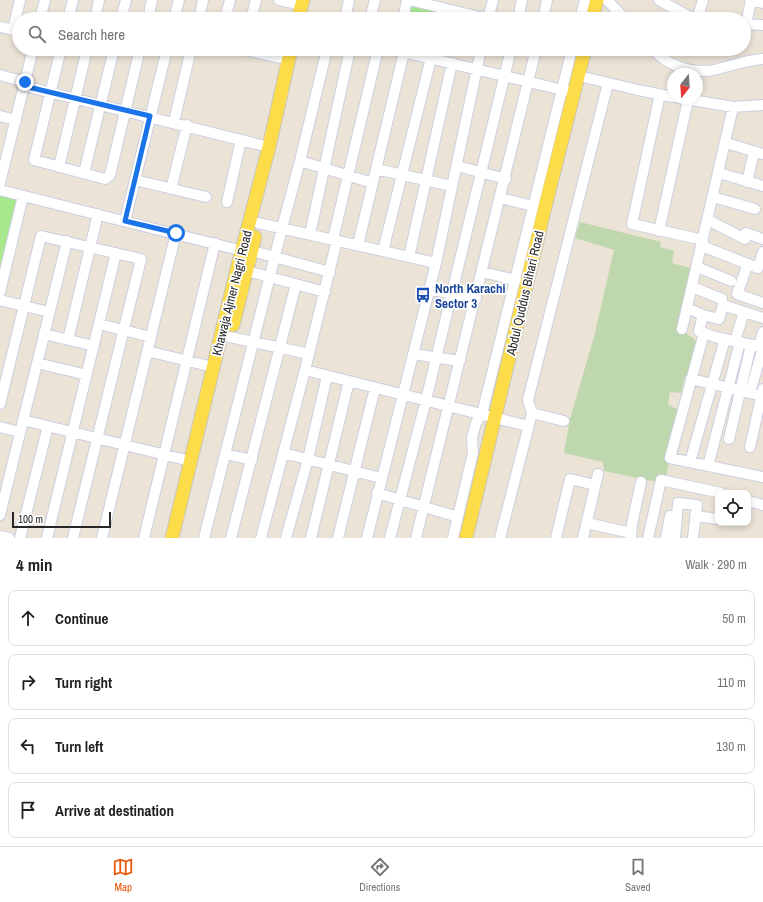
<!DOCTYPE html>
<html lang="en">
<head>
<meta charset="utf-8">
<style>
  :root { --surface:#fff; --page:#f6f6f6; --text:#222; --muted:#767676; --line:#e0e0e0; --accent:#ea580c }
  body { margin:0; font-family:"Archivo Narrow",sans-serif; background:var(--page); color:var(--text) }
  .controls { position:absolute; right:12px; bottom:12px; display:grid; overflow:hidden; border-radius:8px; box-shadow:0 2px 6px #0003 }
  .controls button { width:36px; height:36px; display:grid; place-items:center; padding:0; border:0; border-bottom:1px solid var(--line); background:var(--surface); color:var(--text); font:20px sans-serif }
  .compass { position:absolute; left:667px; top:68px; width:36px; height:36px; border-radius:50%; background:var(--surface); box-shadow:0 2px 6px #0003; rotate:197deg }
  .scale { position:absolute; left:12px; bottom:10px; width:99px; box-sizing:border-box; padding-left:4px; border:2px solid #272727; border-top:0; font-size:11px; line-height:14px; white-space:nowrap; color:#272727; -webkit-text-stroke:3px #fff; paint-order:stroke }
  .stop { position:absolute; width:12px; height:12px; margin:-9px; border:3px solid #1a73e8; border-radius:50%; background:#fff }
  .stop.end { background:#1a73e8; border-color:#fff; box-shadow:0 1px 4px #0008 }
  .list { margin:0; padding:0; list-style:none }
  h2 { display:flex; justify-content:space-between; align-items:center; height:52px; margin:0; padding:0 16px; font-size:17px }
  h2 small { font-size:13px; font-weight:400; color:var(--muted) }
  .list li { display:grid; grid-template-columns:26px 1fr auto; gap:12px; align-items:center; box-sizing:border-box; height:56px; margin:0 8px 8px; padding:0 8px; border:1px solid var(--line); border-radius:8px }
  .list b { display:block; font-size:15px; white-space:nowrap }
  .list em { font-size:13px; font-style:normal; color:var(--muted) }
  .icon { flex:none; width:22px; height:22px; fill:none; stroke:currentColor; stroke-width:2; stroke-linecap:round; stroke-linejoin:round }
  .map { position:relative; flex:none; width:763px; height:538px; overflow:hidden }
  .search { position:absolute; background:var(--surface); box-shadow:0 2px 6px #0003; left:12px; right:12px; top:12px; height:44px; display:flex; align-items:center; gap:10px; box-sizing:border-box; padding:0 14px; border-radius:22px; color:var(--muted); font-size:15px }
  .sheet { height:308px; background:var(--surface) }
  nav { display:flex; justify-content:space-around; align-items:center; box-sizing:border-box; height:56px; border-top:1px solid var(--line); background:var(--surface); font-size:11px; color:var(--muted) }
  nav a { display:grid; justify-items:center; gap:2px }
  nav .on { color:var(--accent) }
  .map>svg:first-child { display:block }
</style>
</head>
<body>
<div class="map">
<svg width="763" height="538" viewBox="0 0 763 538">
  <rect width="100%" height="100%" fill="#ebe3d6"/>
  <path fill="#a7e88d" d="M407,0L452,10L450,19H403Z
    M396,49H443L440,60Z
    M0,190L22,196L0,283Z"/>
  <path fill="#bfd7ac" d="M580,222L661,242L660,247L674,251L672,263L694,269L682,330L698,342L692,366L685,377L681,393L670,392L668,405L679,410L666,476L657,482L604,471L603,462L564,453L570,419L594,337L614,250L575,238Z"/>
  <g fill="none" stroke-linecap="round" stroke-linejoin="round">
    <g stroke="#cccfe2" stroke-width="12">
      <path id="minor" d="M279,0L302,5
        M409,0L488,19
        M607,0L625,19
        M659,0L690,17L697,19
        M750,0L763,3
        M40,19L45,0
        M68,19L73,0
        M95,19L99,0
        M121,19L126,0
        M148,19L152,0
        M174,19L179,0
        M199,19L203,0
        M225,19L230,0
        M251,19L256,0
        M345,19L349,0
        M370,19L375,0
        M403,19L407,0
        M488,19L493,0
        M518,19L522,0
        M543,19L547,0
        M580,19L585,0
        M697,19L703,0
        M744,24L763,25
        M746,25L751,0
        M0,27L19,31
        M13,30L20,0
        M61,49L34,160L105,179L110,175L140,49
        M241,49L289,60
        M391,49L567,91
        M653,49C668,67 695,75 718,69C733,65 747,60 763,59
        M0,75L25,82
        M579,76L638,90L673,97
        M24,86L269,147
        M660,94L632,224L703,240
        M680,98L733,107L763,105
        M0,116L16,120
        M174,122L191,49
        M726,143L763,154
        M300,161L373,183
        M457,166L506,179
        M59,167L87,49
        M376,169L452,186
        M84,173L114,49
        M719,173L763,186
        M135,180L206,197
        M747,182L754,152
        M0,183L33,49
        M171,189L187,125
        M0,190L243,251
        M713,197L755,209
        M500,198L533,206
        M227,202L241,140
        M708,220L745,239L746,233L763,239
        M125,221L167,49
        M258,223L436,263
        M659,231L688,100
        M310,234L350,49
        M333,239L378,49
        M337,240L305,370L528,426
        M358,245L404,52
        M702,246L758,268L763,252
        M252,251L330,272
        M383,251L431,58
        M409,257L452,63
        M748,264L737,294L763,303
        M697,267L731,281
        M247,271L325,292
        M482,272L516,280
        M692,287L722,299
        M429,289L476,299
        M0,292L23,196
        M0,300L49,312
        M687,308L703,315L699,331L715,337L763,347
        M703,315L719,319L723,305L763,318
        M99,324L151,337
        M682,329L733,107
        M704,333L670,458L763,477
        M44,334L94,346
        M230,337L309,354
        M68,340L98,214
        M735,341L744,312
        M759,347L763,332
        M147,351L213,367
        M413,354L460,361
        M37,363L87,375
        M691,379L763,396
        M750,393L763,347
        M0,404L41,236L141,259L73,538
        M532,413L528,400L608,83
        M23,420L190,461
        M0,427L20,432
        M729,439L751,345
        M750,447L763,389
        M283,453L381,478
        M226,454L252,460
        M690,462L725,339
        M708,466L740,342
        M377,493L458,517
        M748,501L763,505
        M0,515L67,241
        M695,516L718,519
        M587,523L631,533
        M0,536L9,538
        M20,538L48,426
        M47,538L116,253
        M102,538L176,233
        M144,538L215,243
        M204,538L282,228L300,161L327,49
        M231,538L296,284
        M261,538L305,370
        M286,538L308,459L327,376
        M311,538L349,381
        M338,538L375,388
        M367,538L436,263L481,49
        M390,538L426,400L511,49
        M416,538L536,49
        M453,538L473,453L472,437L476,423L482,414L572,49
        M500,538L532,413L564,421
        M556,538L570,479L595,485
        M583,538L598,474
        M631,538L632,524L641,482
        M648,538L661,480L721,493
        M666,538L670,516
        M675,538L678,503L697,505L693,538"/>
    </g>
    <g stroke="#c7c7c7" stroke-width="15">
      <path id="major" d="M298,19L303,0
        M592,19L597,0
        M233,325L255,237
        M172,538L236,273L269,147L291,49
        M466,538L545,207L585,49"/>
    </g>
    <use href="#minor" stroke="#fff" stroke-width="10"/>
    <use href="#major" stroke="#fddc4a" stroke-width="13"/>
  </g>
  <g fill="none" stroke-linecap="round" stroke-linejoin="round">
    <path stroke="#1a73e8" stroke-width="5" d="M25,82L24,86L150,116L125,221L176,233"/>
  </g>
  <defs>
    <g id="bus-bare" transform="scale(1.2)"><path d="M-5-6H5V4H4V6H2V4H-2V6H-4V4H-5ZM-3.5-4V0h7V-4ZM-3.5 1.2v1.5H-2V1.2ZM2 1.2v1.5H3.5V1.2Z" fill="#1a4fb4" stroke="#fff" stroke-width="2.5" paint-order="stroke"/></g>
  </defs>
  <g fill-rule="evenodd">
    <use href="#bus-bare" x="423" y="295"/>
  </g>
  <g text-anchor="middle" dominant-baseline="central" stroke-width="3.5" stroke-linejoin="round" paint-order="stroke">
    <g font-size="13" font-weight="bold" fill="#164399" stroke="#fff" text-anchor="start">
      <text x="435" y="288">North Karachi<tspan x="435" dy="15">Sector 3</tspan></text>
    </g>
    <g font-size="13" fill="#272727" stroke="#fff">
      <text transform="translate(232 293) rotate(-76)">Khawaja Ajmer Nagri Road</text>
      <text transform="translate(525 293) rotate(-77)">Abdul Quddus Bihari Road</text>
    </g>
  </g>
</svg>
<div class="controls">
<button><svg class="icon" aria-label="locate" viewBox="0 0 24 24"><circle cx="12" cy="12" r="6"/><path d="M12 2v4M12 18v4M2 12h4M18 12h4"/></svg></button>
</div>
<svg class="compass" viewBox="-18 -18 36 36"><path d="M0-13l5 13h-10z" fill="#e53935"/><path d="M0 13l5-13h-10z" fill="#767676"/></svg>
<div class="scale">100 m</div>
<div class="stop" style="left:176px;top:233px"></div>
<div class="stop end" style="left:25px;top:82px"></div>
<div class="search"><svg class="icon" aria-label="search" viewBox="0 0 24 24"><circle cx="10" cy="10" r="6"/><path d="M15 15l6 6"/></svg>Search here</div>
</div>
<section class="sheet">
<h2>4 min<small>Walk · 290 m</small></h2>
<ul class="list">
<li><svg class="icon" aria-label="ahead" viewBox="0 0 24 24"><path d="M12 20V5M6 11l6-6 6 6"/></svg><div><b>Continue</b></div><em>50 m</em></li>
<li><svg class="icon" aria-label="right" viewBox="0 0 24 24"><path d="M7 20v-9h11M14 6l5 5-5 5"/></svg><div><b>Turn right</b></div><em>110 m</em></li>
<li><svg class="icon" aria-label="left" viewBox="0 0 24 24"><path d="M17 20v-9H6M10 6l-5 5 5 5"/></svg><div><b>Turn left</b></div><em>130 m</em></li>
<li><svg class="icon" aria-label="arrive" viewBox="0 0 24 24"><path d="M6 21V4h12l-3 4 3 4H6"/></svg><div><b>Arrive at destination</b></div></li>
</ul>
</section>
<nav>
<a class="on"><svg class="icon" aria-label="map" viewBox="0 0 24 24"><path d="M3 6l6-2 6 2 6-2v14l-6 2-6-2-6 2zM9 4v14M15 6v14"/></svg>Map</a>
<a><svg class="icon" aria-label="directions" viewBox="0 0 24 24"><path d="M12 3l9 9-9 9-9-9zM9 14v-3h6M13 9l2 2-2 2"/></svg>Directions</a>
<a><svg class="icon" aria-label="saved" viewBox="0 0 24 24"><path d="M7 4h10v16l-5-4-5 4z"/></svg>Saved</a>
</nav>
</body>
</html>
